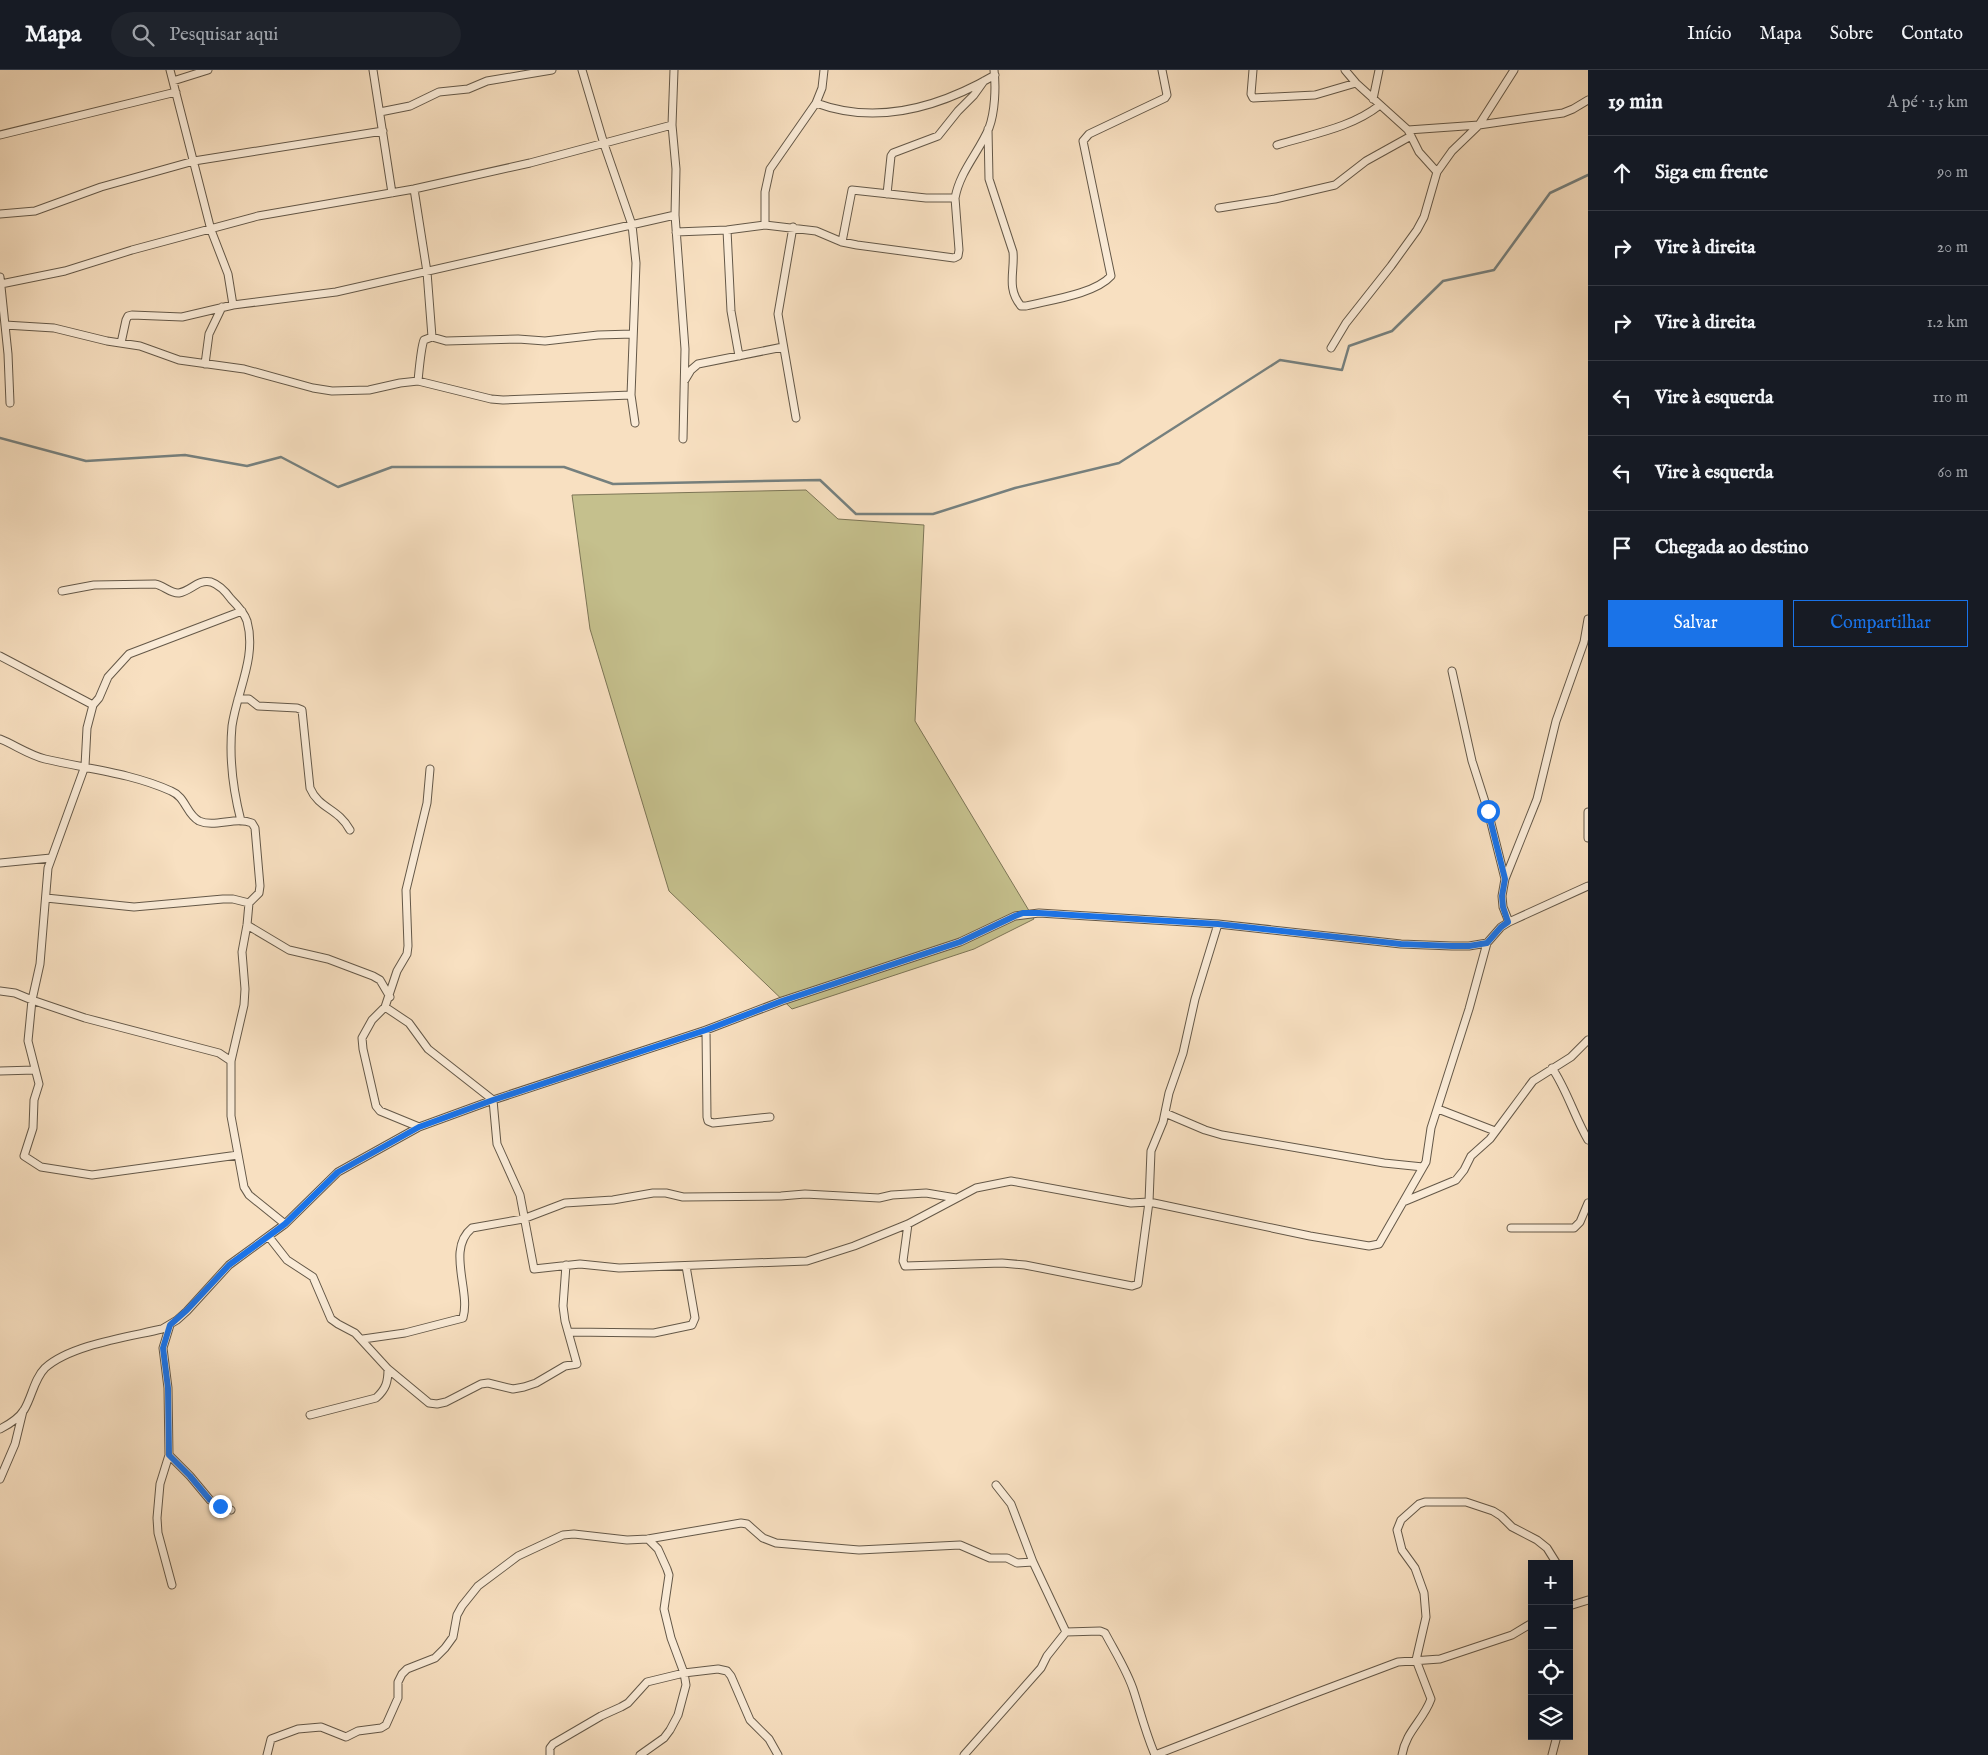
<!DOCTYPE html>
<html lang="pt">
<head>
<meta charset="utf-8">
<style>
  :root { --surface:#171b24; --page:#20242c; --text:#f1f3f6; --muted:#9ea1a6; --line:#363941; --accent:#1a73e8 }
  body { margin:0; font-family:"IM FELL English",serif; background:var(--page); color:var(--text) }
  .controls { position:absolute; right:15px; bottom:15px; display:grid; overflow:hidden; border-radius:0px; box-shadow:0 5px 20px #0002 }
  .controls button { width:45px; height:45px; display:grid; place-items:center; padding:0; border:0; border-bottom:1px solid var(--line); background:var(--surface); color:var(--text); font:25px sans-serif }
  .stop { position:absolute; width:15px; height:15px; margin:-11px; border:4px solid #1a73e8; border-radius:50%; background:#fff }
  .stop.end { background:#1a73e8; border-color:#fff; box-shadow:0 1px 5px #0008 }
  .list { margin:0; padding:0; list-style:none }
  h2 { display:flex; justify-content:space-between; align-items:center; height:65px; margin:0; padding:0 20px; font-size:21px }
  h2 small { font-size:16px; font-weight:400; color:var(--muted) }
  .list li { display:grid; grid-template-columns:32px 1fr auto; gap:15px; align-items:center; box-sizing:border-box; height:75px; padding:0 20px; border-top:1px solid var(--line) }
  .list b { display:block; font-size:19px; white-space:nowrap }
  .list em { font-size:16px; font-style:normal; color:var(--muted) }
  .actions { display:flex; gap:10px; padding:15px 20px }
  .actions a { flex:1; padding:11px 0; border:1px solid var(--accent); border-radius:0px; text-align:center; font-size:18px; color:var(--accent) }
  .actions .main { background:var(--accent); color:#fff }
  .icon { flex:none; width:28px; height:28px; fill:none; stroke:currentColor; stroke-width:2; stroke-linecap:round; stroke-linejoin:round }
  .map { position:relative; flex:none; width:1588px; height:1685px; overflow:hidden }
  header { display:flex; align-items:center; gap:30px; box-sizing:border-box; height:70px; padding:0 25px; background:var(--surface); border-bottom:1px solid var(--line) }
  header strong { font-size:24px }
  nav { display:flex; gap:28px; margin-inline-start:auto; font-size:18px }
  .search { width:350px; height:45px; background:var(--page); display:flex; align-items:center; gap:12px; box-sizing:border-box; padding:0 18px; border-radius:28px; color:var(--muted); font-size:19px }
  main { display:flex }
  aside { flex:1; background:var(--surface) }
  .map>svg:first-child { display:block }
</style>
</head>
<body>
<header>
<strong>Mapa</strong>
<div class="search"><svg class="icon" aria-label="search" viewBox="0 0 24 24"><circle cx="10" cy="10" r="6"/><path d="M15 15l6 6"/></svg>Pesquisar aqui</div>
<nav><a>Início</a><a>Mapa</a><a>Sobre</a><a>Contato</a></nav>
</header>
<main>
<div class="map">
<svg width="1588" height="1685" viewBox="0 0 1588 1685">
  <rect width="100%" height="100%" fill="#f8e0c1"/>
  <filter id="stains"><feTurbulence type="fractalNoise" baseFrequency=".004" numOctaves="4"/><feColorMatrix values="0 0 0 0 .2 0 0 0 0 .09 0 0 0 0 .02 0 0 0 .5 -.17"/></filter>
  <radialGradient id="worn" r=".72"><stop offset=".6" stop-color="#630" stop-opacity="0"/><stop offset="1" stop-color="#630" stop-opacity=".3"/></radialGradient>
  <path fill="#c5c08d" stroke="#7c7556" d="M806,420L838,449L924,455L915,651L1034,849L974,879L792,939L669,821L590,559L572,425Z"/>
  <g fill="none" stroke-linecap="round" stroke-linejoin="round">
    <path stroke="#76807e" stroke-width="2.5" d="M0,368L86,391L185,385L247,396L281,387L338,417L392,397H564L613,414L820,410L856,444H933L1015,418L1119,393L1280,290L1342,300L1349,276L1392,261L1443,211L1494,200L1550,123L1588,105"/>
    <g stroke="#645848" stroke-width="9">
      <path id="minor" d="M170,0L211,160L228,204L233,235
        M373,0L392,123
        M582,0L604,74L632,155L636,193L631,325L635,353
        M674,0L672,55L676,99L675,145L685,279L683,369
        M1253,0L1251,24L1253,28L1315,25L1356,13
        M1345,0L1356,13L1408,60L1419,82L1437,102
        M173,11L208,0
        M1373,29L1379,0
        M816,33C878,56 940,37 995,5
        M380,42L410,36L439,22L468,19L487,11L552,0
        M988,59L989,109L1013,182C1015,201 1006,218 1021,236H1026C1050,230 1095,224 1111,206L1083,71L1089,64L1165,28L1167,25L1162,0
        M1408,60L1479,55L1563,43L1573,39L1588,30
        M0,65L176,22
        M1277,75C1312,64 1351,58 1380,35
        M414,119L427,202L432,267
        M887,124L891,86L893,83L938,66L958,41L974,25L984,11
        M1219,138L1275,129L1335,115L1366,91L1411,66
        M0,144L35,141L101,117L194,91L383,61
        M765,155V122L770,99L816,33L822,18L824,0
        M793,157L778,244L796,348
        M727,160L731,241L739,286
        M676,162L727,160L765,155L816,161L842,172L857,175L954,188L958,186L959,180L955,128C960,101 979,82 989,58C995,42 996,17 994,0
        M842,172L852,120L926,128H955
        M0,207L8,284L10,333
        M1,214L65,201L132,180L258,146L414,119L530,93L672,55
        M5,255L54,258L107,271L140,276L179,290L244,299L313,318L332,321L369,320L400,313L418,311L491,329L503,330L631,325
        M121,273L126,250L128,246L132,245L182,247L233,235L336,222L675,145
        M1331,278L1346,253L1391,196L1417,160L1424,147L1437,102L1452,81L1479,55L1514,0
        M205,294L209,264L222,237
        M685,310L691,300L698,294L783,277
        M418,311C419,301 421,277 424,270L432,267L446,271L518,269L545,271L598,265L633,264
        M62,521L94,515L155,514C163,515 171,524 179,523C191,521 198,509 211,512C220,515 226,522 231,529C237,535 244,542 247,551C257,587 237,621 232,656C229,688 233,720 241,751
        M0,586L93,635
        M1452,601L1472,691L1488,741L1505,809
        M238,629H249L258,636L297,638L302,640L310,718C319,739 338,738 350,760
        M0,669C15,675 29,685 45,689C88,699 131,703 171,721C186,727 186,744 199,751C215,758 236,746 252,753L255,758L260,816L259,823L249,833L247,855L242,882L245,919L244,935L231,991V1046L244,1117L249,1125L285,1154
        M1588,742V768
        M0,793L51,788
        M46,828L134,837L223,829H233L249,833
        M1509,852L1503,837L1502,826L1505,809L1537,729L1556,651L1584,572L1588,549
        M247,855L289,880L328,889L373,906L380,910L390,927
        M0,921L15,923L32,930L85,948L219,983L231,991
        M385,937L409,953L428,979L493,1030L497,1074L520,1125L534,1199L580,1194L619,1198L807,1191L854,1176L908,1154L976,1118L1011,1111L1131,1133L1149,1132L1310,1166L1369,1176L1379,1174L1426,1092L1431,1058L1469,939L1487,873
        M706,960L707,1047L708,1051L713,1053L770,1047
        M1552,998C1567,1020 1574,1046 1588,1070
        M0,1001L35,1000
        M1438,1039L1495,1061
        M1165,1043L1205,1060L1222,1065L1384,1093L1423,1097
        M419,1057L380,1041L376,1036L363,979L362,968L372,950L385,937L397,901L407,884L408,876L406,820L427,733L430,699
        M238,1085L92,1105L41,1097L24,1086L33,1058L34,1030L39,1014L28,971L32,930L40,894L48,798L85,696L87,658L93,635L99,628L108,607L129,584L242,541
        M1403,1132L1456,1110L1464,1100L1471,1086L1490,1069L1533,1011L1571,987L1588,970
        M908,1154L903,1191L905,1196L1002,1193L1025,1195L1132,1216L1138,1214L1149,1132L1151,1081L1163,1052L1169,1023L1183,983L1195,929L1218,854
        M1511,1158H1574L1580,1152L1588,1133
        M269,1167L287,1190L313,1207L331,1249L338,1254L355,1263L388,1299L429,1333L437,1334L446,1332L481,1314L488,1313L513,1319L524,1317L536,1313L565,1296L577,1294L565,1251L563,1236L566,1195
        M170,1255L163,1278L168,1318L169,1385L160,1414L157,1448L158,1463L172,1515
        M569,1262L654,1263L692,1255L695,1248L686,1196
        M363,1269L405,1263L463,1248C471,1221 446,1179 472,1158L523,1149L565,1133L613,1130L653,1123H666L683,1127L781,1126L805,1124L879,1128L892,1125L926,1123L956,1128
        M310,1345L376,1328C386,1319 388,1312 388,1299
        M0,1359C8,1355 19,1348 24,1340C32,1327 34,1309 45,1298C70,1275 128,1267 162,1259L177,1250L187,1241L229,1195L285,1154L338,1102L419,1057L493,1030L706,960L782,931L960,872L1015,846L1039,843L1218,854L1401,874L1452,876H1469L1487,873L1501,857L1509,852L1588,816
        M169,1385L190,1406L210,1430L231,1440
        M0,1409L15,1374L23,1341
        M996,1415L1011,1434L1033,1492L1066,1562
        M1569,1536L1588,1530
        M267,1685L271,1669L298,1659L321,1657L346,1667L358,1661L381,1658L386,1655L398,1628V1612L402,1604L407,1599L435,1588L445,1578L453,1567L457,1545L462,1536L478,1516L518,1486L563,1465L574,1464L627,1470L648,1469L741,1453L747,1454L763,1468L776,1473L859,1480L960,1475L990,1488H1007L1017,1493L1033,1492
        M550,1685V1678L553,1674L601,1646L621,1637L628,1633L647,1612L684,1603L718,1599L727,1601L731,1606L750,1650L769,1669L778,1685
        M640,1685L664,1668L670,1660L678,1645L686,1615L684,1603L671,1568L664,1539L669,1505L667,1499L658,1479L648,1469
        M964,1685L1041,1598L1047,1586L1066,1562L1100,1561L1105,1563C1115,1582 1128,1602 1134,1622C1141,1644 1146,1664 1155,1685
        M1155,1685L1297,1630L1398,1592L1440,1589L1512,1565L1532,1553
        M1402,1685C1406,1661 1423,1651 1431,1629L1416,1590L1426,1547L1424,1523L1415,1498L1402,1480L1397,1460L1401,1450L1419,1434L1425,1432H1466L1493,1441L1501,1446L1512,1457L1537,1470L1547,1478L1557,1494
        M1552,1685L1557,1666"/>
    </g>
    <use href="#minor" stroke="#faebd7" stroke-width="7"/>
  </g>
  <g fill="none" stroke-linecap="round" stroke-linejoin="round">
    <path stroke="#1a73e8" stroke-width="6" d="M220,1436L210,1430L190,1406L169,1385L168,1318L163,1278L170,1255L187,1240L229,1195L285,1154L338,1102L419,1057L493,1030L706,960L782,931L960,872L1015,846L1023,843H1039L1218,854L1401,874L1452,876H1469L1487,873L1501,857L1508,852L1503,837L1502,826L1505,809L1488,741"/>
  </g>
  <rect width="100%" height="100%" filter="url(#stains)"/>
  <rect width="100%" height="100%" fill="url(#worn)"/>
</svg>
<div class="controls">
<button>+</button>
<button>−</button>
<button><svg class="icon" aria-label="locate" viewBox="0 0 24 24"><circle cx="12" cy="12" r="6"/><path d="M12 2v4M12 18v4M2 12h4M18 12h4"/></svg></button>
<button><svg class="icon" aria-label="layers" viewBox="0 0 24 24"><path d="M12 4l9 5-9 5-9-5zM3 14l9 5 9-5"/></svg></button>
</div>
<div class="stop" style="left:1488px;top:741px"></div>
<div class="stop end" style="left:220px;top:1436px"></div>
</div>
<aside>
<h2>19 min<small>A pé · 1.5 km</small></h2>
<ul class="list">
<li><svg class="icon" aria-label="ahead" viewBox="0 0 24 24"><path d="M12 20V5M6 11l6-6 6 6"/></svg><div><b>Siga em frente</b></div><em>90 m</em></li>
<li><svg class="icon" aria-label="right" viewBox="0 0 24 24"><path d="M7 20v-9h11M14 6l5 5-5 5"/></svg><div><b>Vire à direita</b></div><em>20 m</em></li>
<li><svg class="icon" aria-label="right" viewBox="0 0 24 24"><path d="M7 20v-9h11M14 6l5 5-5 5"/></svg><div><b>Vire à direita</b></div><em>1.2 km</em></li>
<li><svg class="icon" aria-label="left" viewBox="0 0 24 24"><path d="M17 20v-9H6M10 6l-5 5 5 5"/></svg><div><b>Vire à esquerda</b></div><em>110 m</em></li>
<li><svg class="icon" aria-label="left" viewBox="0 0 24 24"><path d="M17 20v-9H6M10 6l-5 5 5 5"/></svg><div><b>Vire à esquerda</b></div><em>60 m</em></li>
<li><svg class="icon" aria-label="arrive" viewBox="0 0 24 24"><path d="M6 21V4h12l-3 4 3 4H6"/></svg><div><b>Chegada ao destino</b></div></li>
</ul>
<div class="actions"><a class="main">Salvar</a><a>Compartilhar</a></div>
</aside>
</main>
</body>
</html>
